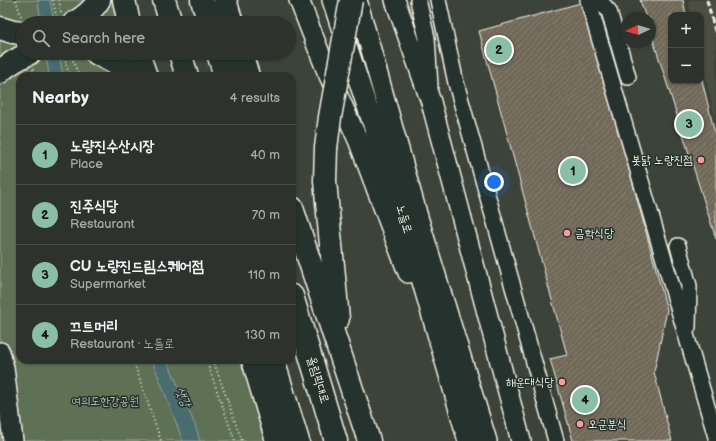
<!DOCTYPE html>
<html lang="en">
<head>
<meta charset="utf-8">
<style>
  :root { --surface:#2d322c; --page:#353a34; --text:#f1f3f6; --muted:#a7aaa9; --line:#484d48; --accent:#8abfa5 }
  body { margin:0; font-family:"Balsamiq Sans","Poor Story",sans-serif; background:var(--page); color:var(--text) }
  .controls { position:absolute; right:12px; top:12px; display:grid; overflow:hidden; border-radius:8px; box-shadow:0 1px 3px #0004 }
  .controls button { width:36px; height:36px; display:grid; place-items:center; padding:0; border:0; border-bottom:1px solid var(--line); background:var(--surface); color:var(--text); font:20px sans-serif }
  .compass { position:absolute; left:620px; top:12px; width:36px; height:36px; border-radius:50%; background:var(--surface); box-shadow:0 1px 3px #0004; rotate:266deg }
  .you { position:absolute; left:494px; top:182px; width:14px; height:14px; margin:-10px; border:3px solid #fff; border-radius:50%; background:#1a73e8; box-shadow:0 0 0 6px #1a73e833 }
  .badge { display:grid; place-items:center; width:26px; height:26px; border-radius:50%; background:var(--accent); color:#111; font-size:13px; font-weight:700 }
  .pin { position:absolute; translate:-50% -50%; border:2px solid #fff; box-shadow:0 1px 4px #0006 }
  .list { margin:0; padding:0; list-style:none }
  h2 { display:flex; justify-content:space-between; align-items:center; height:52px; margin:0; padding:0 16px; font-size:17px }
  h2 small { font-size:13px; font-weight:400; color:var(--muted) }
  .list li { display:grid; grid-template-columns:26px 1fr auto; gap:12px; align-items:center; box-sizing:border-box; height:60px; padding:0 16px; border-top:1px solid var(--line) }
  .list b { display:block; font-size:15px; white-space:nowrap }
  .list p { margin:0; font-size:13px; white-space:nowrap; color:var(--muted) }
  .list em { font-size:13px; font-style:normal; color:var(--muted) }
  .icon { flex:none; width:22px; height:22px; fill:none; stroke:currentColor; stroke-width:2; stroke-linecap:round; stroke-linejoin:round }
  .map { position:relative; flex:none; width:716px; height:441px; overflow:hidden }
  .search { position:absolute; background:var(--surface); box-shadow:0 1px 3px #0004; left:16px; top:16px; width:280px; height:44px; display:flex; align-items:center; gap:10px; box-sizing:border-box; padding:0 14px; border-radius:22px; color:var(--muted); font-size:15px }
  .panel { position:absolute; background:var(--surface); box-shadow:0 1px 3px #0004; left:16px; top:72px; width:280px; height:292px; border-radius:12px }
  .map>svg:first-child { display:block }
</style>
</head>
<body>
<div class="map">
<svg width="716" height="441" viewBox="0 0 716 441">
  <defs>
    <pattern id="building-hatch" width="6" height="6" patternUnits="userSpaceOnUse"><rect width="6" height="6" fill="#716959"/><path d="M-1 1l2-2M0 6l6-6M5 7l2-2" fill="none" stroke="#867f71"/></pattern>
  </defs>
  <rect width="100%" height="100%" fill="#3c433a"/>
  <filter id="ink" filterUnits="userSpaceOnUse"><feTurbulence type="fractalNoise" baseFrequency=".025" numOctaves="2"/><feDisplacementMap in="SourceGraphic" scale="8" xChannelSelector="R" yChannelSelector="G"/><feConvolveMatrix kernelMatrix="1 2 1 2 8 2 1 2 1" color-interpolation-filters="sRGB"/></filter>
  <g filter="url(#ink)">
    <path fill="#4c4e43" d="M688,0H716V124L701,54V15H692Z"/>
    <path fill="#5e7154" stroke="#a9b19e" d="M0,0H119L127,23H23V53H137L145,76H20V360H243L271,441H0Z"/>
    <path fill="#4a6c71" stroke="#8ea1a1" d="M38,0H50L54,23H41Z
      M46,53H59L63,76H49Z
      M152,360H167L195,425L200,441H183Z"/>
    <path fill="url(#building-hatch)" stroke="#f4f1e8" d="M640,0H683L686,15H671V81H701V76L716,138V239L650,30V18H646Z
      M584,2L667,310L654,372L672,441H573L550,359L567,355L479,31Z"/>
    <g fill="none" stroke-linecap="round" stroke-linejoin="round">
      <g stroke="#f4f1e8" stroke-width="18">
        <path id="minor" d="M418,0L427,38L430,87
          M438,0L456,83L556,441
          M588,0L716,437
          M599,0L609,11L628,77
          M678,246L689,286L688,327"/>
      </g>
      <g stroke="#f4f1e8" stroke-width="22">
        <path id="major" d="M299,0L326,69L358,140L408,273
          M332,0L403,216L468,441
          M357,0L418,217L487,441
          M395,0L431,102L521,441
          M0,352L4,368L13,441"/>
      </g>
      <g stroke="#f4f1e8" stroke-width="25">
        <path id="highway" d="M124,0L129,23
          M164,0L171,23
          M202,0L209,23
          M225,0L232,23
          M74,23C84,17 93,10 99,0
          M0,28L13,32L23,33
          M96,53L120,66L129,76
          M138,53L146,76
          M180,53L187,76
          M218,53L225,76
          M241,53L248,76
          M0,72C9,63 19,58 30,53
          M326,148L325,181L338,319
          M292,208L369,441
          M292,296L336,441
          M253,360L277,441
          M273,360L298,441"/>
      </g>
      <path stroke="#f4f1e8" stroke-width="2" stroke-dasharray="1 3" stroke-linecap="butt" d="M16,0L21,16
        M53,0L57,20
        M59,0L61,13
        M650,35H651
        M64,53L67,68L71,76
        M70,53L79,76
        M33,69L34,76
        M133,360L161,441
        M206,360L235,441
        M213,360L242,441"/>
      <use href="#minor" stroke="#26332d" stroke-width="15"/>
      <use href="#major" stroke="#26332d" stroke-width="19"/>
      <use href="#highway" stroke="#26332d" stroke-width="22"/>
      <path stroke="#f4f1e8" stroke-width="3" stroke-dasharray="6 3" stroke-linecap="butt" d="M707,0L716,35"/>
      <g stroke="#f4f1e8" stroke-width="25" stroke-linecap="butt">
        <path id="highway-bridge" d="M326,148L330,117L351,0"/>
      </g>
      <use href="#highway-bridge" stroke="#26332d" stroke-width="22"/>
    </g>
  </g>
  <g fill="#ff9aa2" stroke="#26332d" stroke-width="1.5">
    <circle cx="701" cy="160" r="4"/>
    <circle cx="567" cy="233" r="4"/>
    <circle cx="562" cy="382" r="4"/>
    <circle cx="580" cy="424" r="4"/>
  </g>
  <g text-anchor="middle" dominant-baseline="central" stroke-width="3" stroke-linejoin="round" paint-order="stroke">
    <g font-size="12" fill="#f4f1e8" stroke="#26332d" text-anchor="end">
      <text x="693" y="160">봇닭 노량진점</text>
      <text x="575" y="233" text-anchor="start">금학식당</text>
      <text x="554" y="382">해운대식당</text>
      <text x="588" y="424" text-anchor="start">오군분식</text>
    </g>
    <g font-size="12" fill="#f4f1e8" stroke="#26332d">
      <text transform="translate(404 219) rotate(73)">노들로</text>
      <text transform="translate(318 380) rotate(73)">올림픽대로</text>
    </g>
    <g font-size="12" fill="#b8bead" stroke="#26332d">
      <text x="105" y="401">여의도한강공원</text>
    </g>
    <g font-size="13" font-style="italic" fill="#b0bcb8" stroke="#26332d">
      <text transform="translate(183 397) rotate(67)">샛강</text>
    </g>
  </g>
</svg>
<div class="controls">
<button>+</button>
<button>−</button>
</div>
<svg class="compass" viewBox="-18 -18 36 36"><path d="M0-13l5 13h-10z" fill="#e53935"/><path d="M0 13l5-13h-10z" fill="#a7aaa9"/></svg>
<div class="you"></div>
<div class="pin badge" style="left:573px;top:171px">1</div>
<div class="pin badge" style="left:499px;top:50px">2</div>
<div class="pin badge" style="left:689px;top:124px">3</div>
<div class="pin badge" style="left:585px;top:400px">4</div>
<div class="search"><svg class="icon" aria-label="search" viewBox="0 0 24 24"><circle cx="10" cy="10" r="6"/><path d="M15 15l6 6"/></svg>Search here</div>
<section class="panel">
<h2>Nearby<small>4 results</small></h2>
<ul class="list">
<li><span class="badge">1</span><div><b>노량진수산시장</b><p>Place</p></div><em>40 m</em></li>
<li><span class="badge">2</span><div><b>진주식당</b><p>Restaurant</p></div><em>70 m</em></li>
<li><span class="badge">3</span><div><b>CU 노량진드림스퀘어점</b><p>Supermarket</p></div><em>110 m</em></li>
<li><span class="badge">4</span><div><b>끄트머리</b><p>Restaurant · 노들로</p></div><em>130 m</em></li>
</ul>
</section>
</div>
</body>
</html>
